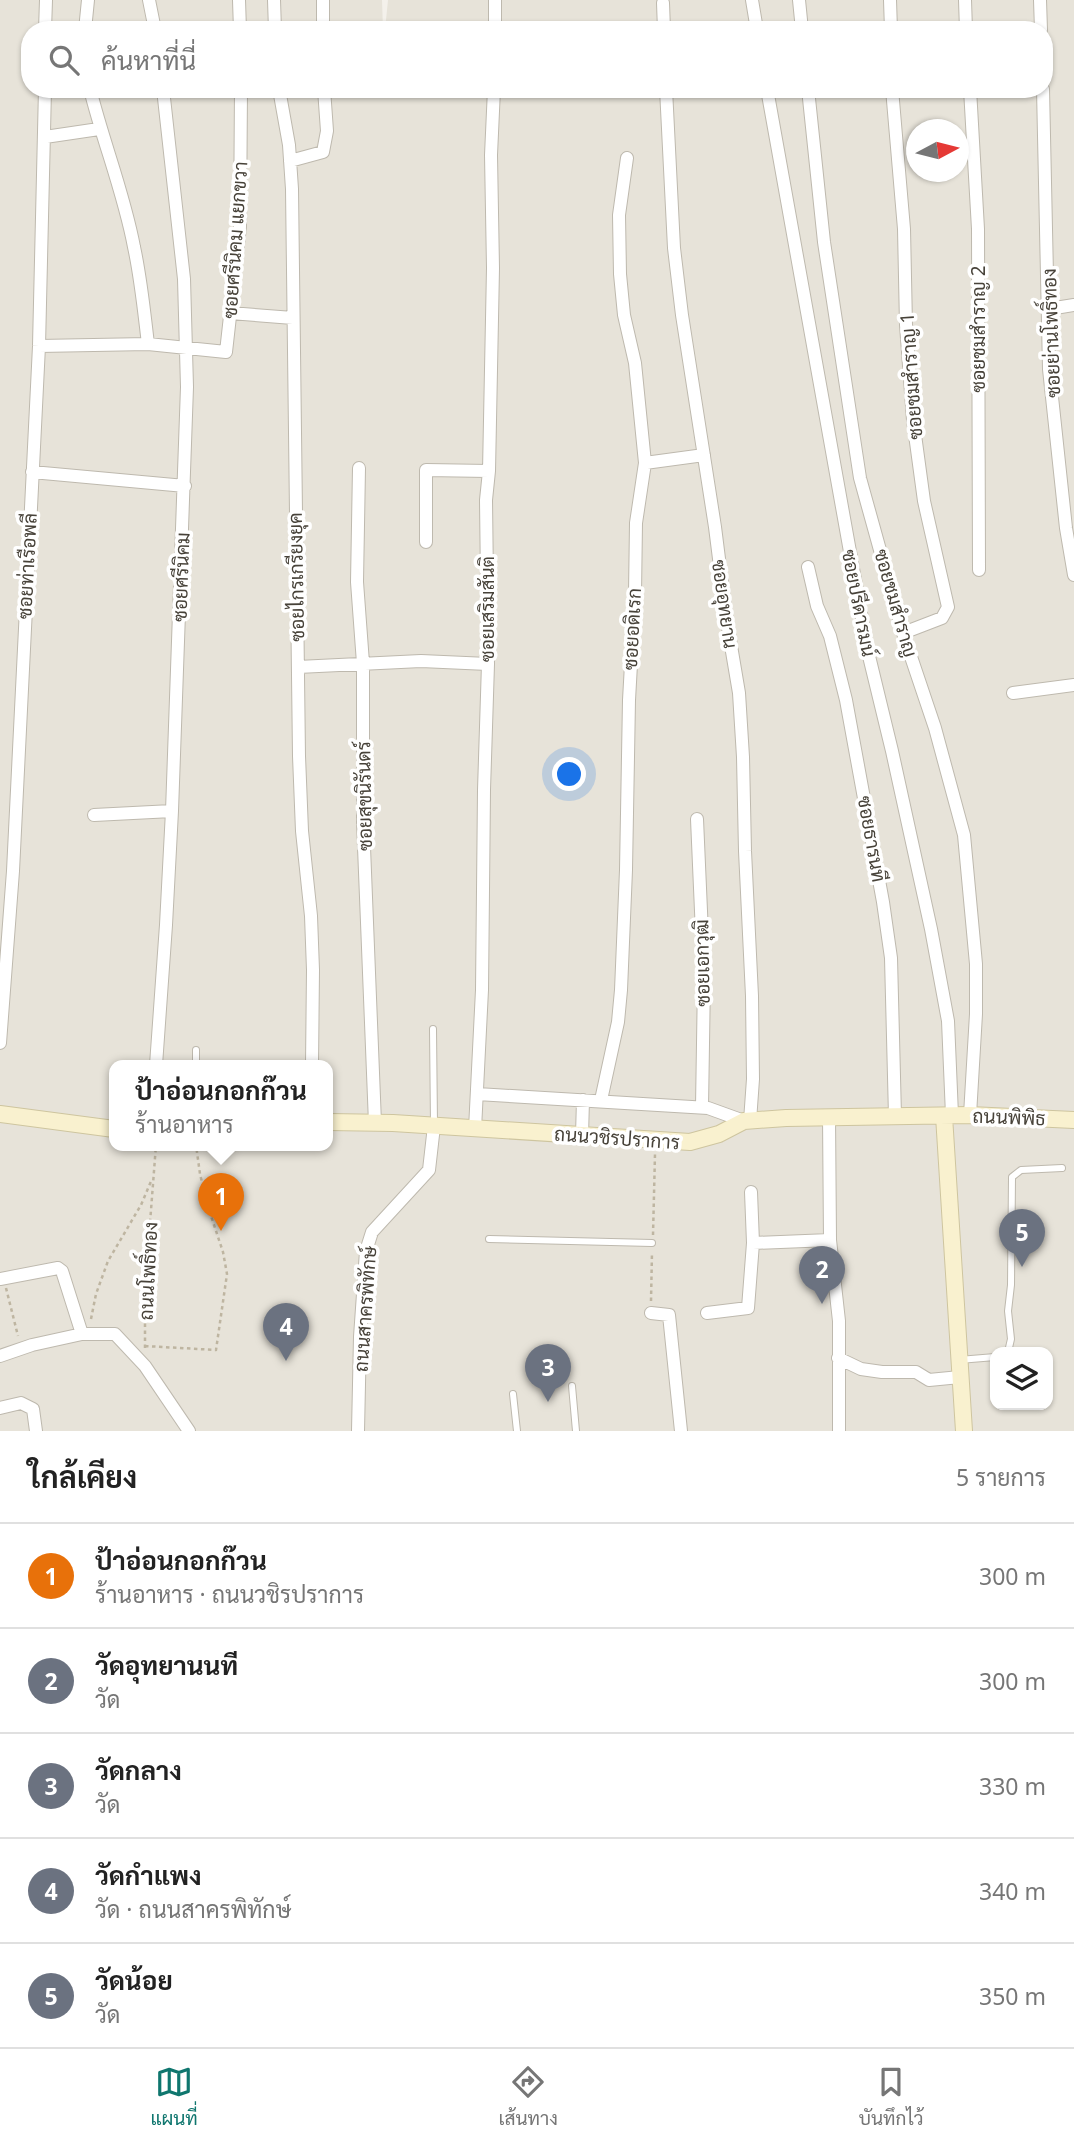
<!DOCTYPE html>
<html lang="th">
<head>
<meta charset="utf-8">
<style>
  :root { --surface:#fff; --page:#f6f6f6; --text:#222; --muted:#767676; --line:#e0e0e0; --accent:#0f766e }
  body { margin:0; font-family:"Noto Sans",Sarabun,sans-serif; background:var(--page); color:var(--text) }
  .controls { position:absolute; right:21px; bottom:21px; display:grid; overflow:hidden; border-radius:14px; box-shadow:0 2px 5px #0004 }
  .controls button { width:63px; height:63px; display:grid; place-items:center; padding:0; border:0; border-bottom:2px solid var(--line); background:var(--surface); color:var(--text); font:35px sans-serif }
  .compass { position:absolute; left:906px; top:119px; width:63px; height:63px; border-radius:50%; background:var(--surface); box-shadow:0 2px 5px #0004; rotate:83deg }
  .you { position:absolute; left:570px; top:775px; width:24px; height:24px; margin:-18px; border:5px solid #fff; border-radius:50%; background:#1a73e8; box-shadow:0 0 0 10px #1a73e833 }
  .badge { display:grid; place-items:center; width:46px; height:46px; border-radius:50%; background:var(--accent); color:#fff; font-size:23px; font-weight:700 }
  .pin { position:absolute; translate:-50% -58px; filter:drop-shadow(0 2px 4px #0008) }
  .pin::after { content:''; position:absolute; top:37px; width:24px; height:21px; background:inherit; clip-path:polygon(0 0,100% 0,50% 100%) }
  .popup { position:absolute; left:109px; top:1060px; width:224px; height:91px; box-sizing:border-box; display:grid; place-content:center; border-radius:14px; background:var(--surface); filter:drop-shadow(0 2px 5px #0005); font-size:23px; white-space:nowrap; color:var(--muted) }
  .popup b { font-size:26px; color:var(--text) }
  .popup::after { content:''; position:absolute; left:50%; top:100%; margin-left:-14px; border:14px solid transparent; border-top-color:var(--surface) }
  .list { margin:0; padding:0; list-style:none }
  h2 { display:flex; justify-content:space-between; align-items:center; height:91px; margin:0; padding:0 28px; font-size:30px }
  h2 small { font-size:23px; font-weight:400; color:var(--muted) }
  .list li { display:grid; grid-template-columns:46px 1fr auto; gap:21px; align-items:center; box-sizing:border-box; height:105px; padding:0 28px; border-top:2px solid var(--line) }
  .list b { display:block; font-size:26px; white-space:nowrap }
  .list p { margin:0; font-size:23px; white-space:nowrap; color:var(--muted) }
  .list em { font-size:23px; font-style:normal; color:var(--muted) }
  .icon { flex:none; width:38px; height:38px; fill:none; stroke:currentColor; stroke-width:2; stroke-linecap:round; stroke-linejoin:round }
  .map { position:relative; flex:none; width:1074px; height:1431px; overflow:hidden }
  .search { position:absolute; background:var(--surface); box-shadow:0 2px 5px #0004; left:21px; right:21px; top:21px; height:77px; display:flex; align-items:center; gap:18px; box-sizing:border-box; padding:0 24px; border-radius:28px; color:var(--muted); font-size:26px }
  .sheet { height:616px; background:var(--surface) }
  nav { display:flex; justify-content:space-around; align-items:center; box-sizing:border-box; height:98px; border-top:2px solid var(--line); background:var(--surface); font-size:19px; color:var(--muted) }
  nav a { display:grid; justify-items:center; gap:4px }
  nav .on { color:var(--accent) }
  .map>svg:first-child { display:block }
</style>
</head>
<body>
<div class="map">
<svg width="1074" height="1431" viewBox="0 0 1074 1431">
  <rect width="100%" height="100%" fill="#f4f1eb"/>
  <path fill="#e7e3d9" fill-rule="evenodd" d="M0,0H382L383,30H30V89H1044V30H385L388,0H1074V1431H0ZM916,130H958V172H916ZM114,1065H328V1145H114ZM995,1352H1048V1405H995Z"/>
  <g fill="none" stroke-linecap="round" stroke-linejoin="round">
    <g stroke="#beb9ae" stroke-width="8">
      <path id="lane" d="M433,1029L434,1125
        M196,1065V1050
        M489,1239L652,1243
        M1008,1352L1011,1339L1008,1311L1011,1285L1012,1177L1021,1170L1062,1168
        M959,1360L995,1357
        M572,1386L576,1431
        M513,1394L517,1431"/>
    </g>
    <g stroke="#beb9ae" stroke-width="14">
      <path id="street" d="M149,0L155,30
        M239,0L240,30
        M274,0L275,30
        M495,0V30
        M752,0L757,30
        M799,0L802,30
        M890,0L891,30
        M965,0L966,30
        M1040,0L1041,30
        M663,3L664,30
        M45,30L46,0
        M85,30L88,0
        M323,30V0
        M90,89C103,142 124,193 134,247C141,279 144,311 148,344
        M279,89L289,145L292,189L299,756L302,831L311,916L313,970L312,1065
        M666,89L674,248L682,315L715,527L727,622L739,693L743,757L745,851L752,996L753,1079L750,1121
        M767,89L868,652L892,751L931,929L948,1021L952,1115
        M808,89L824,242L860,478L903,633L935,728L964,835L976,964V1014L970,1115
        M892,89L904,229L906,325L913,420L924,501L948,607L942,618L903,633
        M970,89L978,229L979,570
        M1043,89L1049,369L1066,528L1074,575
        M45,137L99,129
        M290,161L323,152L327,131L324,89
        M1049,309L1074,305
        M230,313L293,318
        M39,346L148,344L226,352L240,227L241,89
        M645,463L704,455
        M359,468L357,582L363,663V822L375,1123
        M32,472L185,486
        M426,542V470L489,471
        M808,567L817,606L830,636L846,700L883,902L891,958L895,1116
        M298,667L421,661L488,664
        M1013,693L1074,685
        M94,815L172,811
        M697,819L704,980L702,1107
        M0,1043L13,871L39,346L45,89
        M156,1065L166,925L172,811L187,387L184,279L163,89
        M477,1094L708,1108L744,1121
        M601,1100L618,1022L621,990L626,870L629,700L635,593L636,523L645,463L635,363L624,315L620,274L619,215L627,158
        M829,1116L830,1240L839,1321V1431
        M475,1129L482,990L484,790L488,664L486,500L489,471L493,268L491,155L494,89
        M582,1135L583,1100
        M753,1243L830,1240
        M0,1279L58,1268L62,1271L82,1334
        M651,1313L669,1315L681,1431
        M707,1313L748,1308L753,1243L751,1192
        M0,1356L32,1345L82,1334H115L145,1366L189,1431
        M838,1358L861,1369L882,1372H916L929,1380L960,1377
        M0,1408L21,1403L33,1409L36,1431
        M358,1431L360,1337L366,1251L372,1232L429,1170L434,1126"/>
    </g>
    <g stroke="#cec59f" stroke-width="18">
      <path id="secondary" d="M0,1114L114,1129
        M944,1116L964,1431
        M328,1122L393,1123L690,1142L719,1134L744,1121L786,1118L970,1115L1074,1120"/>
    </g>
    <path stroke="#beb5a1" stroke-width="2.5" stroke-dasharray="3.5 3.5" stroke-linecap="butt" d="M653,1235L655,1154
      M6,1288L18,1336
      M651,1301L652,1252
      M91,1319L96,1294L108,1261L141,1205L152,1179
      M145,1346L216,1350L227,1274L223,1252L208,1207L200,1174L196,1145
      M145,1348V1288L156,1145"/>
    <use href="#lane" stroke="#fff" stroke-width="6"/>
    <use href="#street" stroke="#fff" stroke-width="12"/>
    <use href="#secondary" stroke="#f9f1cf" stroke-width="16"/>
  </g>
  <g text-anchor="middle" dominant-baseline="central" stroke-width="7" stroke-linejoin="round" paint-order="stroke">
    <g font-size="19" fill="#474239" stroke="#fff">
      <text transform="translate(235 240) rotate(-86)">ซอยศรีนิคม แยกขวา</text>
      <text transform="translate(978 329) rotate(-90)">ซอยชมสำราญ 2</text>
      <text transform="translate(1051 333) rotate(-92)">ซอยย่านโพธิ์ทอง</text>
      <text transform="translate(911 376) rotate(-94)">ซอยชมสำราญ 1</text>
      <text transform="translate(27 566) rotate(-87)">ซอยท่าเรือพลี</text>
      <text transform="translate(181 577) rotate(-88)">ซอยศรีนิคม</text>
      <text transform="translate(296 577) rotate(-91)">ซอยไกรเกรียงยุค</text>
      <text transform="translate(859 603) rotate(79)">ซอยปรีดารมน์</text>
      <text transform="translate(896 603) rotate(74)">ซอยชมสำราญ</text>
      <text transform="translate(725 604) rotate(82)">ซอยอุทยาน</text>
      <text transform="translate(487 609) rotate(-90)">ซอยเสริมสันติ</text>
      <text transform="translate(632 629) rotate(-87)">ซอยอดิเรก</text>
      <text transform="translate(364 796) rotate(-91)">ซอยสุขนิรันดร์</text>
      <text transform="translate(872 839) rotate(80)">ซอยธารนที</text>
      <text transform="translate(702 963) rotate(-91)">ซอยเอกวุฒิ</text>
      <text transform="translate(1009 1117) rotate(2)">ถนนพิพิธ</text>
      <text transform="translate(617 1138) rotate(4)">ถนนวชิรปราการ</text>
      <text transform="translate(148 1271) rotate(-87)">ถนนโพธิ์ทอง</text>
      <text transform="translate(365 1309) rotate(-86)">ถนนสาครพิทักษ์</text>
    </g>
  </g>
</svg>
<div class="controls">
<button><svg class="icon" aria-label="layers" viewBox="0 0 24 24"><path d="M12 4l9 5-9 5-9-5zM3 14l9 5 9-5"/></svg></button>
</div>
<svg class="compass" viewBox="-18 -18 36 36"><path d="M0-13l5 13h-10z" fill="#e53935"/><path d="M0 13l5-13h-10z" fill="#767676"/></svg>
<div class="you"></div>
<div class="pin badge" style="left:221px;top:1231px;background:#e8710a">1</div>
<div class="popup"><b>ป้าอ่อนกอกก๊วน</b>ร้านอาหาร</div>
<div class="pin badge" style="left:822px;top:1304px;background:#6b7280">2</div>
<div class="pin badge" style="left:548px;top:1402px;background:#6b7280">3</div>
<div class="pin badge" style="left:286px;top:1361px;background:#6b7280">4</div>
<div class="pin badge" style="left:1022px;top:1267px;background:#6b7280">5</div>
<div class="search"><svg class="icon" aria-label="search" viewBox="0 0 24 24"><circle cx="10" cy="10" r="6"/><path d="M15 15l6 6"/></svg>ค้นหาที่นี่</div>
</div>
<section class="sheet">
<h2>ใกล้เคียง<small>5 รายการ</small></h2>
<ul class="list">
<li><span class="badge" style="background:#e8710a">1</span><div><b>ป้าอ่อนกอกก๊วน</b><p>ร้านอาหาร · ถนนวชิรปราการ</p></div><em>300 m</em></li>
<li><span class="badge" style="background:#6b7280">2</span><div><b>วัดอุทยานนที</b><p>วัด</p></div><em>300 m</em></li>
<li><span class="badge" style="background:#6b7280">3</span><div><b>วัดกลาง</b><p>วัด</p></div><em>330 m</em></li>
<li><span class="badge" style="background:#6b7280">4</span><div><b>วัดกำแพง</b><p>วัด · ถนนสาครพิทักษ์</p></div><em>340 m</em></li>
<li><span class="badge" style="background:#6b7280">5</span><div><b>วัดน้อย</b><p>วัด</p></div><em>350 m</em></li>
</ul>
</section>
<nav>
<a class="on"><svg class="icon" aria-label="map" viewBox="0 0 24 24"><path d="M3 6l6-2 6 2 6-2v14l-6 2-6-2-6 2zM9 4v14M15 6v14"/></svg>แผนที่</a>
<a><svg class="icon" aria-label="directions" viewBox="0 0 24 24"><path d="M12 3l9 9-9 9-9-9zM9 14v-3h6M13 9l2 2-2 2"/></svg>เส้นทาง</a>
<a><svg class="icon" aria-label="saved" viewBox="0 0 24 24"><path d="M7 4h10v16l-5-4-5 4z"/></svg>บันทึกไว้</a>
</nav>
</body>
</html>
